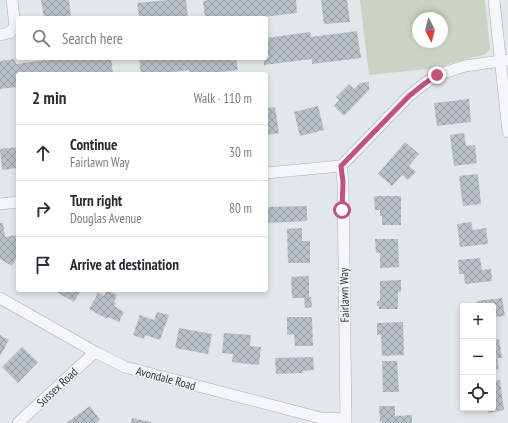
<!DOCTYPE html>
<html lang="en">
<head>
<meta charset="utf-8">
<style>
  :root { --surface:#fff; --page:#f2f2f3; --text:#2b2b33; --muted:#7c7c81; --line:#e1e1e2 }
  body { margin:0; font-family:"PT Sans Narrow",sans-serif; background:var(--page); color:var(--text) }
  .controls { position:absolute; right:12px; bottom:12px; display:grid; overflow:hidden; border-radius:4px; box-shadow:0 2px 6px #0003 }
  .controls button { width:36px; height:36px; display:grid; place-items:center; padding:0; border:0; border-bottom:1px solid var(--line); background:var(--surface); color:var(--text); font:20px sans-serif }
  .compass { position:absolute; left:412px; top:12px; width:36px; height:36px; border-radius:50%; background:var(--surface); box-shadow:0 2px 6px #0003; rotate:173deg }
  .stop { position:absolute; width:12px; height:12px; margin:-9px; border:3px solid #c4517d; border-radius:50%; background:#fff }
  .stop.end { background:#c4517d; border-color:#fff; box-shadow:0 1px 4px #0008 }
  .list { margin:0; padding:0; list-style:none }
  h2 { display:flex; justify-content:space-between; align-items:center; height:52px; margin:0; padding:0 16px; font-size:17px }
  h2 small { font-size:13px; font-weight:400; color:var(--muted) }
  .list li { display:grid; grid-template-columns:26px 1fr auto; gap:12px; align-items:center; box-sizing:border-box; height:56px; padding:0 16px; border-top:1px solid var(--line) }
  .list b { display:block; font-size:15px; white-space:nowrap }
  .list p { margin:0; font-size:13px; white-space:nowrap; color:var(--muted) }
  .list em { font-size:13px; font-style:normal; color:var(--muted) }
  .icon { flex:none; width:22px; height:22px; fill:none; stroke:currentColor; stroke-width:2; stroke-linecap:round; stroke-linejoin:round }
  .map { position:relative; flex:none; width:508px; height:423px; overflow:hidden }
  .search { position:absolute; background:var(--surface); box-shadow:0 2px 6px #0003; left:16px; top:16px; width:252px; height:44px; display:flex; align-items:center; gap:10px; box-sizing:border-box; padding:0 14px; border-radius:4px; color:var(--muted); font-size:15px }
  .panel { position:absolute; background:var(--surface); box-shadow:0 2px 6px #0003; left:16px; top:72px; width:252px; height:220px; border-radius:4px }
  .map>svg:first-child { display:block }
</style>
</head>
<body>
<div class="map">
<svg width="508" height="423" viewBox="0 0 508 423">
  <defs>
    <pattern id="building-cross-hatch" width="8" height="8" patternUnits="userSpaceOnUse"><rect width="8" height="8" fill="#bac1c6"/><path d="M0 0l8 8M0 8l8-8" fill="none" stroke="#979ea2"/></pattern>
  </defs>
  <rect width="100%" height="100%" fill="#e2e7e9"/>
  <path fill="#cbd3c4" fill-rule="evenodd" d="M360,0H485L490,48L486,54L452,63L437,68L369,75ZM418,18H442V42H418Z"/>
  <path fill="url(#building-cross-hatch)" d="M41,0H69L71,18H44Z
    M167,0H186L188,18H139L137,3Z
    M209,0H296L297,13L255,18H205L203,1Z
    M321,0H347L350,22L324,24Z
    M357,31L361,58L312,64V59L264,65V58H266V38L310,32L311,37Z
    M61,58H111L113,74H18V90L17,87L0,89V61L15,59L16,64Z
    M139,58H236L238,70L201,74H190L189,70L155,74H141Z
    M369,82V90L344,116L334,106L339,100L336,97L349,84L354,89L360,83Z
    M469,99L471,122L437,126L434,103Z
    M318,106L324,130L300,136L294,112Z
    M275,107L279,133L266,135V108Z
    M464,133L466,146L475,145L477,163L454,166L450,135Z
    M405,142L419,154L409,166L416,172L408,180L402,175L392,186L378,174Z
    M18,147V168L2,170L0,149Z
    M478,174L481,204L463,206L459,176Z
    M374,196H401V225H382V216H380V210H375Z
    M307,206V221L267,223V207Z
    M471,222L473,230L486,228L488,244L460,247L457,224Z
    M0,223H3L5,237L16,235L18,255L12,266L0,259Z
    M302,228V241H310V263H288L287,229Z
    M375,239H398L399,267L380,268V253H376Z
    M480,258L482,270L491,269L492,281L465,284L464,274H459L458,260Z
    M309,276V297H311L312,307L305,308L304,298H292L291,277Z
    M401,280V292H398V309H379V306H377V301H380V281Z
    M53,290H81L74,302Z
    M107,290L117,295L114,302L116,303L114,306L124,312L119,322L108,317L107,319L89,309L98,293L104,296Z
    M502,298L505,316L495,317L496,327L493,328V306H478L477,301Z
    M157,312L169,315L160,340L145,335L144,339L133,335L140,315L154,320Z
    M287,317H312L313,346H295L294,334L287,335Z
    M403,322L404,355L382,356L381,335H377V323Z
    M179,328L212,334L208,354L175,348Z
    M224,333L251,335L250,346L261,347L259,365L232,362L233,354L222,353Z
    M0,335L9,340L0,356Z
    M499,339L502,358H497L499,369L493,370V340Z
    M22,347L38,362L18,383L2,367Z
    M313,357L314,370L303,371V373L276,374L275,358Z
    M382,361H397L399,392H383Z
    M500,380L504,410L488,413L487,408H493V381Z
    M90,406L100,420L96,423H66Z
    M379,406H395V416L412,415V423H382V421L380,422Z
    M132,418L151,422V423H131Z"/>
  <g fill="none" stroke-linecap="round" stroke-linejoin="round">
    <g stroke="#a7afb3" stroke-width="12">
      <path id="minor" d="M494,0L508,132
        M0,35L9,33L15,27L12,0
        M341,166L343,182L346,423
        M266,173L341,166L409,96L424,84L437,75L465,66L508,60
        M0,204L18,202
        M0,298L95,352L125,367L321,418L345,419
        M18,423L95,352"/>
    </g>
    <use href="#minor" stroke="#f4f6f8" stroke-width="11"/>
  </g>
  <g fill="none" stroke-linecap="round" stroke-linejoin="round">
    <path stroke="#c4517d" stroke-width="5" d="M342,210L343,182L341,166L409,96L424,84L437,75"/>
  </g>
  <g text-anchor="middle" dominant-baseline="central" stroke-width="3" stroke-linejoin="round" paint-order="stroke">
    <g font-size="12" fill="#2b3840" stroke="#f2f5f7">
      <text transform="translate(344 295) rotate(-91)">Fairlawn Way</text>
      <text transform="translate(166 378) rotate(15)">Avondale Road</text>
      <text transform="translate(57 387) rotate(-43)">Sussex Road</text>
    </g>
  </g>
</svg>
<div class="controls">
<button>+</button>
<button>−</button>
<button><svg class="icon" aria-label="locate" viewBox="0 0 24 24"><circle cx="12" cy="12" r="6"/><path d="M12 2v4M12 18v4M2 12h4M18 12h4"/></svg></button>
</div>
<svg class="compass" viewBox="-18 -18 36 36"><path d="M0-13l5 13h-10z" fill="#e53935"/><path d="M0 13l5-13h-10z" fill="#7c7c81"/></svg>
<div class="stop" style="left:342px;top:210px"></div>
<div class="stop end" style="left:437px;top:75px"></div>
<div class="search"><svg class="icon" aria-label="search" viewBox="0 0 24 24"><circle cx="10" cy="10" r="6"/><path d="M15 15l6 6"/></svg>Search here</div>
<section class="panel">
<h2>2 min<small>Walk · 110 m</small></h2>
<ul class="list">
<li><svg class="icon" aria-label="ahead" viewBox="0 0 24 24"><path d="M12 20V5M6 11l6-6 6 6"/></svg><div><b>Continue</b><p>Fairlawn Way</p></div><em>30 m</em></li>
<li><svg class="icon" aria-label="right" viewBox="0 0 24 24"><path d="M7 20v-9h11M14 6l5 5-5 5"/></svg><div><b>Turn right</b><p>Douglas Avenue</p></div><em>80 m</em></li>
<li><svg class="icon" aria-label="arrive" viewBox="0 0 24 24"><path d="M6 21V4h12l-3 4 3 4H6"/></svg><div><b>Arrive at destination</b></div></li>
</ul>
</section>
</div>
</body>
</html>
